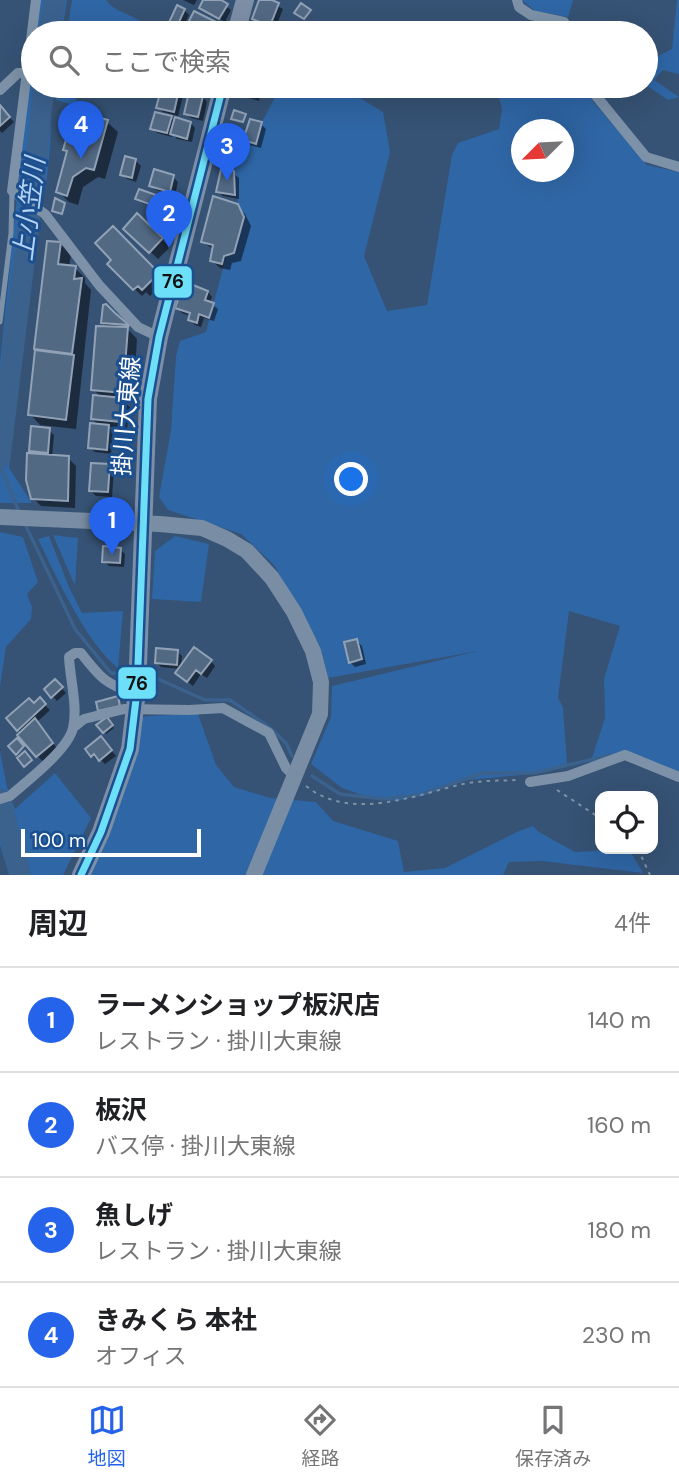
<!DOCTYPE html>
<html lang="ja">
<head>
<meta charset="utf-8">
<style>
  :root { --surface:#fff; --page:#f6f6f6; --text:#202124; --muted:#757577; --line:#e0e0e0; --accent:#2563eb }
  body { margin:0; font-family:"DM Sans","Noto Sans JP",sans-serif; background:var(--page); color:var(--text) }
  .controls { position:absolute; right:21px; bottom:21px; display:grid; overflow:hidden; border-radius:14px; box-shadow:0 7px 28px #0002 }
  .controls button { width:63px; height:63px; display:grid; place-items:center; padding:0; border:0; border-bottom:2px solid var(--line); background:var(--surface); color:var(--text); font:35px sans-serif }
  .compass { position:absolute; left:511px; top:119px; width:63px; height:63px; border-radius:50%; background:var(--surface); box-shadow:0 7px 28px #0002; rotate:246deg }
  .scale { position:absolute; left:21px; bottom:18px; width:180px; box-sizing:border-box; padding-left:7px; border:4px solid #fff; border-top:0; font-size:19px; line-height:24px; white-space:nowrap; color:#fff; -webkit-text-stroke:5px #1b4f8f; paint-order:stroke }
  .you { position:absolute; left:352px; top:480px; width:24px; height:24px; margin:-18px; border:5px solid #fff; border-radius:50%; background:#1a73e8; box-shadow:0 0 0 10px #1a73e833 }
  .badge { display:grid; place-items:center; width:46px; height:46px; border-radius:50%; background:var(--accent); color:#fff; font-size:23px; font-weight:700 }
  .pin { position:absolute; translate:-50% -58px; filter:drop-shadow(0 2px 4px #0008) }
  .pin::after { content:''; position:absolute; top:37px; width:24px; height:21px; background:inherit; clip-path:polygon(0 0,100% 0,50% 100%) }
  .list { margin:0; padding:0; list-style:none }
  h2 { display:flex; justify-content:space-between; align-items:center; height:91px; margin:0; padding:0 28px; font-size:30px }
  h2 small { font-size:23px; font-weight:400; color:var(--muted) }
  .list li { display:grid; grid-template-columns:46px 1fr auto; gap:21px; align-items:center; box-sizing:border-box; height:105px; padding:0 28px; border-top:2px solid var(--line) }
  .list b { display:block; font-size:26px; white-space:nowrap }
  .list p { margin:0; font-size:23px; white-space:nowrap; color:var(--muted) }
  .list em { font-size:23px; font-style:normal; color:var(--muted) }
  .icon { flex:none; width:38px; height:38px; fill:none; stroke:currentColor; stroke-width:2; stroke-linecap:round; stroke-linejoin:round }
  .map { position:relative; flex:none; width:679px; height:875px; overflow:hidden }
  .search { position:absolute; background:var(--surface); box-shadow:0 7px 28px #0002; left:21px; right:21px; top:21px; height:77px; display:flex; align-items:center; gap:18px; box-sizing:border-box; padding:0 24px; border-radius:38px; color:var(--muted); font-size:26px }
  .sheet { height:511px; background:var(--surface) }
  nav { display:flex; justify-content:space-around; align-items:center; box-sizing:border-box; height:98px; border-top:2px solid var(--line); background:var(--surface); font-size:19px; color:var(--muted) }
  nav a { display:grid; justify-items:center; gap:4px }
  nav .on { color:var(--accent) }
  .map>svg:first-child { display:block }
</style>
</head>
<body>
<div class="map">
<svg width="679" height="875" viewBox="0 0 679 875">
  <rect width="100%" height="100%" fill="#365274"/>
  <path fill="#2f66a5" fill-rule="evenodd" d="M40,0H67L62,33H34Z
    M72,0H106C117,14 127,11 140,22L137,29L128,26L121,33H67Z
    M522,0H573L568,17L535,11Z
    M677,0H679V74L663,70L654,80L679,97L668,100L646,85V62L672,49Z
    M33,41V86H53C50,110 52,134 49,158C47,182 43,205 37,229L9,468L32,503H0V363Z
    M59,86H83L75,97L80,107L56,100Z
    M281,86H340L383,112L390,152L364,256L387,311L427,305L452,155L458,143L499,129L502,109L496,86H580L647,165L679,172V776L625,755L589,767L605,718L604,679L620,626L569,611L558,698L563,707L567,764L542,773L469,780L397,801L371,798L342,788L311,764L331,717L332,686L478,651L328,678L320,646L274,565L241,534L168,510L159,497L171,430L176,356L180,341L206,332L226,257L234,253L244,217L238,204L234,171H227L243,140L256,144L262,122ZM522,130H564V172H522Z
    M0,532L23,537L38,582L27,594L32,607L31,619L6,647L0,687Z
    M53,535L78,538L75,586Z
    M49,536L69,587L82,613L123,611L118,668C86,643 56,576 38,539Z
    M175,536L209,544L201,602L152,599L155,551Z
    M198,714L216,765L234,787L270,798L316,802L333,821L398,841L404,872L445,868L519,831L533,826L539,832L575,852L629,849L643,873L542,861L509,862L503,875H89L142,718L146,716Z
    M0,751L7,787L15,809L55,773L91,818L63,875H9L0,845Z"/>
  <path fill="#0007" d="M183,0H197L194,5Z
    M205,0H217L231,10L225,22L201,7Z
    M261,0H267L283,9L276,27L284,33H270L273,29L259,24L254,19Z
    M184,10L189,15L180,33H173L168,28Z
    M195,14L223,28L228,33H185Z
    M235,86L255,87L260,92L259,101L239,95L234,90Z
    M178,91L183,96L178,116L163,112L158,107Z
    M203,97L207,102L203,121L191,118L186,113Z
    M0,108L14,122L2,133L0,131Z
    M171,118L175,122L191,123L195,128L192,142L177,139L173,134L172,137L157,133L152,128Z
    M107,122L118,132L105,179L98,177L83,187L78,205L69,202L58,191L69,153L65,150Z
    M261,124L266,129L261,148L250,145L245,140Z
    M136,161L141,166L136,182L127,179L122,174Z
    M233,173L239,178V199L223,196L218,191Z
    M173,177L178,182L175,195L156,190L151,185Z
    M158,197L163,202L179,205L184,210L180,219L165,214L161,209L142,203L137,198Z
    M237,206L245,214L251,226L241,261L232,263L230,270L220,268L212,261L214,250L203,242Z
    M137,216L170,247L158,259L126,229Z
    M113,228L165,281L150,296L146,292L142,296L109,264L113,260Z
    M49,243L60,244L71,255L69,267L75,268L85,278V283L91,290L76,429L40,425L30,414Z
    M208,292L212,297L210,303L218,309L214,321L204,318L201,327L195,325L190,320L191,316L182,313L177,308L192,296Z
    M106,306L137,339L133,403L124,402L130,407L127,429L109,427L113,432L111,454L95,452L90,448L100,426L92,419L101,397L93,389L108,328L103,323Z
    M49,430L54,435L52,457L68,458L76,466L75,508L41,506L33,498L36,456L31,450Z
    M109,465L114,470L112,497L96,496L91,491Z
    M120,549L125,554L124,567L109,566L104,561Z
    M357,641L362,646L366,664L355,667L350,662Z
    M177,651L182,656L181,667L211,661L215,666L207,678L201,674L193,686L182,677L180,669L161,667L156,662Z
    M55,681L66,693L57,701L46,689Z
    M40,700L50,710L37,722L59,751L45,764L19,735L21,733L9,719Z
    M107,719L114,728L106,734L99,725Z
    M105,743L116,756L105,764L99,758L97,760L92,755Z"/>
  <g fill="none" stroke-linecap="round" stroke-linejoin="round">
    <path stroke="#3b618d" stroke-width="3.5" d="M0,465L20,514
      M25,524L75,629L111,673L133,675
      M144,677L156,678L205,700H230L269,727L286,743L292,756
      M312,776L340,794L384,799L420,795L483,773H534L611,755"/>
    <path stroke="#3b618d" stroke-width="21" d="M49,33L55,0
      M0,458L33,190L44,86
      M0,799L20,875"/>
  </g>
  <path fill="#526984" stroke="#92a2b6" stroke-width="2" d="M203,0H221L228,4L219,19L199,8Z
    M259,0H272L279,3L270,26L252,19Z
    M301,3L311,10L304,19L294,13Z
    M177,5L185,9L174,33L166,29Z
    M194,11L224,26L220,33H183Z
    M274,24L287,33H268Z
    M146,25L159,32V33H142Z
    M162,86L179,90L174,112L156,108Z
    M233,86H256L254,97L232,90Z
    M189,92L203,96L198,117L184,114Z
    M0,105L10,117L0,126Z
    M234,110L246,114L243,122L231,119Z
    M79,112L108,120L94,170L86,168L73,177L67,196L56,192L67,151L63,150L72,119L76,120Z
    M155,112L172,116L167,133L150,129Z
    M175,117L191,122L187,139L170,134Z
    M250,119L262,122L256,144L243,140Z
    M125,156L136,159L132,178L120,175Z
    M154,169L174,175L170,192L149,186Z
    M221,169L234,171L235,195L216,192Z
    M139,189L159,196L155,206L135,199Z
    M213,196L238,204L244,217L234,253L224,256L222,264L210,261L213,245L201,242Z
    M163,197L180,203L175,216L158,209Z
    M55,198L65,203L62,214L52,211Z
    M137,213L163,238L149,253L123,229Z
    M113,226L159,273L142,290L138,286L133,290L107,264L111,260L95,243Z
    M47,241L61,242L58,264L76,266L74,279L82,278L72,354L34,349Z
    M193,285L208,291L205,300L214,303L209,318L199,314L197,323L188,320L190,313L175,308L181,291L190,294Z
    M106,304L115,313L129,325L101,323L103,305Z
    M96,326L128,327L123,393L91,390Z
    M35,350L74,355L66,420L28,415Z
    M93,395L123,398L120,422L91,419Z
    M90,423L109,425L107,450L88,448Z
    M31,426L50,428L48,453L29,451Z
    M27,453L69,456L68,501L31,499L26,480Z
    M91,463L110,464L108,492L89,491Z
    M103,546L121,548L120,563L102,562Z
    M357,639L362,659L349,663L344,642Z
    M194,647L212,660L201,674L196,670L187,682L175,673Z
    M156,648L178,650L177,665L155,663Z
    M55,679L63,687L51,698L44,689Z
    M118,696L120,706L98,711L96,702Z
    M40,697L46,704L17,731L6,718L29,698L34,703Z
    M107,717L113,725L103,733L96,725Z
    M35,718L53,743L36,757L17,735Z
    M101,736L112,750L99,761L94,754L91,757L85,749Z
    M17,738L24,746L16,755L8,746Z
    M25,751L32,760L24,767L17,758Z"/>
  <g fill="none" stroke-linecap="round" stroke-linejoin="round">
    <path stroke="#7d92a8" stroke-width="2" stroke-dasharray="3.5 5" stroke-linecap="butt" d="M306,786C351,822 415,795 463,784C481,780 500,781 518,780
      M557,790L600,818
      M638,849L650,875"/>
    <path stroke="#7d92a8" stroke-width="5" d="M0,322L11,233L12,191"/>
    <path stroke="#7d92a8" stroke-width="10" d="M36,0L12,191L45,214L99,285L138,327L159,337
      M517,0L519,7L531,15L564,22L570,33
      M588,86L646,157L679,167
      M0,90L18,73H27
      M73,728L84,719L124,709L189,710L223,708L269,733L286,768L295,777
      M530,782L568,776L625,755L679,777
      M0,799L10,796C27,781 68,750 73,728C78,707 70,679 69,657L75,653H81C101,679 106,684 137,695"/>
    <path stroke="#798da4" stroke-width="16" d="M0,517L160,524L202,528L227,539L247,551L272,578L294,612L313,651L321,682L320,714L254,875"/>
    <path stroke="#7d8ea7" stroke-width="18" d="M236,33L245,0
      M81,875L101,832L130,749L137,691L148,399L159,337L223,86"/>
    <g stroke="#1b4f8f" stroke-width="12">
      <path id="bus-1" d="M81,875L101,832L130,749L137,691L148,399L159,337L223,86"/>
    </g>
    <use href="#bus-1" stroke="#6ddff8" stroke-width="7"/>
  </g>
  <g text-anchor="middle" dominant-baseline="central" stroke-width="6" stroke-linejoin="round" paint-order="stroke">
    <g font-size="24" fill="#fff" stroke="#1b4f8f">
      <text transform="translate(126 416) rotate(-85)">掛川大東線</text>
    </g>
    <g font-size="26" font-style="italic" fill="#b5d3f5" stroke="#1b4f8f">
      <text transform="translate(29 209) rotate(-83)">上小笠川</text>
    </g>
  </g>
  <g stroke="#1b4f8f" stroke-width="2.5">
    <rect x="153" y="265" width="40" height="34" rx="7" fill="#6ddff8"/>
    <rect x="117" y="666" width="40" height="34" rx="7" fill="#6ddff8"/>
  </g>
  <g font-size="19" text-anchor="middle" font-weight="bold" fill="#111">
    <text x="173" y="288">76</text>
    <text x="137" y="690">76</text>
  </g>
</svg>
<div class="controls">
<button><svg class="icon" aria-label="locate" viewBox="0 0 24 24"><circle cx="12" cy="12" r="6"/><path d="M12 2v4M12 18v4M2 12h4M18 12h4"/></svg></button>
</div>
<svg class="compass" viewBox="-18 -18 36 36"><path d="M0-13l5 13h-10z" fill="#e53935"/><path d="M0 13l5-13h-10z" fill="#757577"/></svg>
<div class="scale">100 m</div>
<div class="you"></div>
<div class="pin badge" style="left:112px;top:555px">1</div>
<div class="pin badge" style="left:169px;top:248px">2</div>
<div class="pin badge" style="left:227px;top:181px">3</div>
<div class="pin badge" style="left:81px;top:159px">4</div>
<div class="search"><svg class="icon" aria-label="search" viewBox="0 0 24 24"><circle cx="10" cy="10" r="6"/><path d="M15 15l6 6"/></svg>ここで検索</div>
</div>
<section class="sheet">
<h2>周辺<small>4件</small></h2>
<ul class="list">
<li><span class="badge">1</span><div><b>ラーメンショップ板沢店</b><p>レストラン · 掛川大東線</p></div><em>140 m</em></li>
<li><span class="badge">2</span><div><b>板沢</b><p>バス停 · 掛川大東線</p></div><em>160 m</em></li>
<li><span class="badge">3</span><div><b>魚しげ</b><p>レストラン · 掛川大東線</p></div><em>180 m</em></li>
<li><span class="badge">4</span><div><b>きみくら 本社</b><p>オフィス</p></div><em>230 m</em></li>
</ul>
</section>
<nav>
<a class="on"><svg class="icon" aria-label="map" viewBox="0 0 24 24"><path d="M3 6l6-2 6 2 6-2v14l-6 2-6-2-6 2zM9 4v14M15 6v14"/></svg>地図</a>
<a><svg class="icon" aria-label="directions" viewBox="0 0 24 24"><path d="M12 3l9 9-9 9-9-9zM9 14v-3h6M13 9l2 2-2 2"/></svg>経路</a>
<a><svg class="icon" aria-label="saved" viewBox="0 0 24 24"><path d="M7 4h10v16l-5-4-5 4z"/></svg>保存済み</a>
</nav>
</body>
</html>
